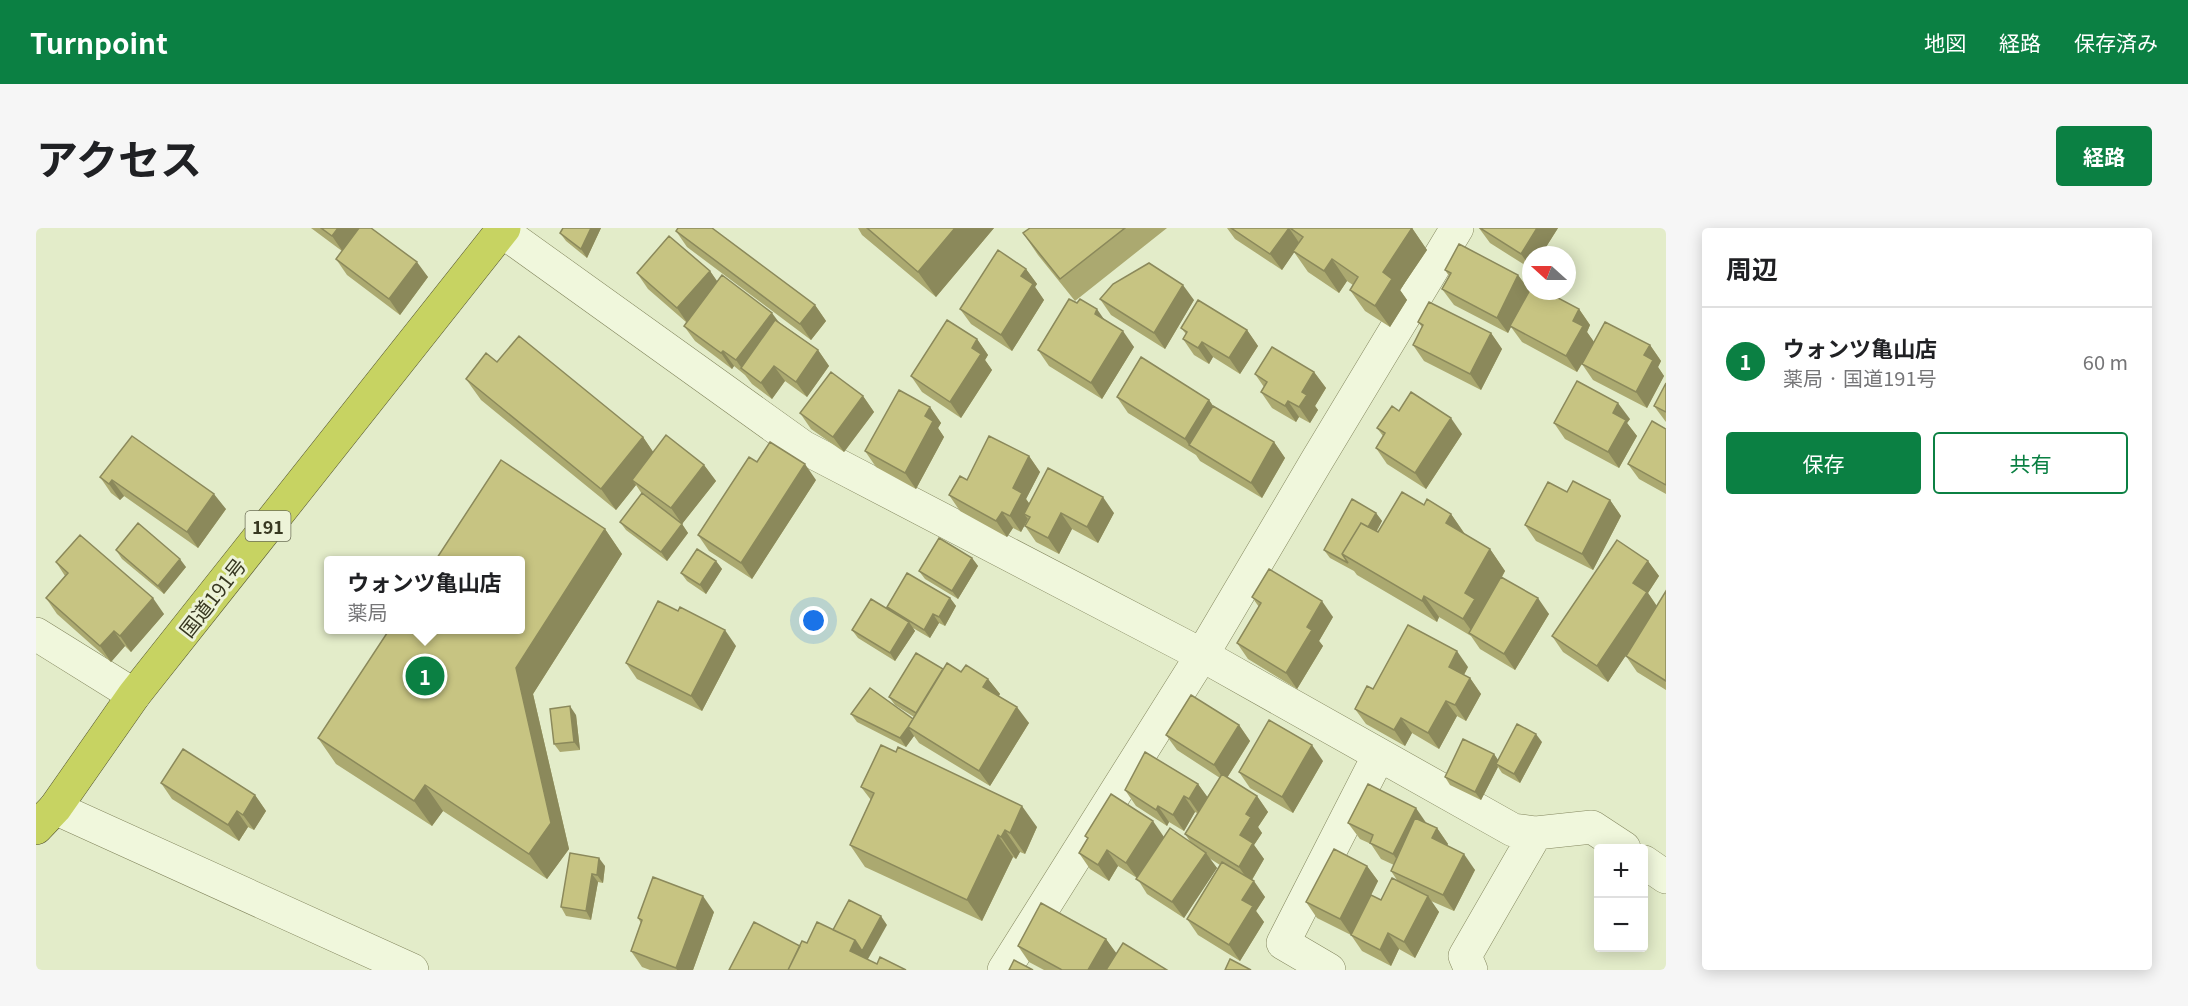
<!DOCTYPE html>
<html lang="ja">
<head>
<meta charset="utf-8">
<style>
  :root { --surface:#fff; --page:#f6f6f6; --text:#202124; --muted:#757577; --line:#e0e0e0; --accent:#0b8043 }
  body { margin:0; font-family:Georgia,"Noto Sans JP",serif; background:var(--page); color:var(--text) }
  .controls { position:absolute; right:18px; bottom:18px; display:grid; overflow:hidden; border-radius:6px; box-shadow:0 3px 15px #0003 }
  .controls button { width:54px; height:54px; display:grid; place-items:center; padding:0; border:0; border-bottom:2px solid var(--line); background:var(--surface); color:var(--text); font:30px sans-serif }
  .compass { position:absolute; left:1486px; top:18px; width:54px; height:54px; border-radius:50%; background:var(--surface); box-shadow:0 3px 15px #0003; rotate:291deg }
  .you { position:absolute; left:778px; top:393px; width:21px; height:21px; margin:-15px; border:4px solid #fff; border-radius:50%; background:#1a73e8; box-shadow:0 0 0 9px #1a73e833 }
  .badge { display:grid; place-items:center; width:39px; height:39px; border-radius:50%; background:var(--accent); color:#fff; font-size:20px; font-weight:700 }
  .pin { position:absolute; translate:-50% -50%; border:3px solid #fff; box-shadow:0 2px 6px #0006 }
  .popup { position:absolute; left:288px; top:328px; width:201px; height:78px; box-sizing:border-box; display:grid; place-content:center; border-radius:6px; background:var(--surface); filter:drop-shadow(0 2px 4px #0005); font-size:20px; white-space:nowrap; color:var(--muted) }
  .popup b { font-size:22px; color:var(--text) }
  .popup::after { content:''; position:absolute; left:50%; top:100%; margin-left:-12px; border:12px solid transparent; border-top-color:var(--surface) }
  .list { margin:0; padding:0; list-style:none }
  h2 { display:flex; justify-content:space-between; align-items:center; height:78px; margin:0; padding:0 24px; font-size:26px }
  h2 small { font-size:20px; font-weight:400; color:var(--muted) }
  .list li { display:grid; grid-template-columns:39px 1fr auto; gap:18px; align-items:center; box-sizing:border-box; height:108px; padding:0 24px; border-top:2px solid var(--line) }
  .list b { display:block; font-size:22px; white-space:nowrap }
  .list p { margin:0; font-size:20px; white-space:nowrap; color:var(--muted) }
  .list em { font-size:20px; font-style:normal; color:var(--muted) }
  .actions { display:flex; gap:12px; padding:18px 24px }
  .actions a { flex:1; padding:14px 0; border:2px solid var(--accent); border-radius:6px; text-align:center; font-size:21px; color:var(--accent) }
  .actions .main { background:var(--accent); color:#fff }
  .map { position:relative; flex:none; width:1630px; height:742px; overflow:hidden; border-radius:6px }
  header { display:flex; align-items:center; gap:36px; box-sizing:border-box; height:84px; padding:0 30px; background:var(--accent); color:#fff }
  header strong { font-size:28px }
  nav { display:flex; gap:33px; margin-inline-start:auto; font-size:21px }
  .intro { display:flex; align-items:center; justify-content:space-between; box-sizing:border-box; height:144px; padding:0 36px }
  h1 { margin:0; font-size:42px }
  .button { padding:15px 27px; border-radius:6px; background:var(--accent); color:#fff; font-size:21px; font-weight:700 }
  main { display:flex; gap:36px; padding:0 36px }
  aside { flex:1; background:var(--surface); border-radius:6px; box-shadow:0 3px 15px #0003 }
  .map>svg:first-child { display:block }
</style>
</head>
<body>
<header>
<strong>Turnpoint</strong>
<nav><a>地図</a><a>経路</a><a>保存済み</a></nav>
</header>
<div class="intro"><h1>アクセス</h1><a class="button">経路</a></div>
<main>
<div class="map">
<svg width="1630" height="742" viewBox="0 0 1630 742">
  <rect width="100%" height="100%" fill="#e3ecc9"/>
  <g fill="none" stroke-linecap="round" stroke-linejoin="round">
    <g stroke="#84875f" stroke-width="34">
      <path id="minor" d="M466,3L767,219L1166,427L1477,602L1500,605L1556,599L1588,620
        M0,406L98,467
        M19,580L376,742
        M1608,634L1630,649
        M968,742L1166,427L1280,234L1421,0
        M1293,742L1247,715L1343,527
        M1435,742L1429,728L1500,605"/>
    </g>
    <g stroke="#553" stroke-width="34">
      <path id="highway" d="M0,600L19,580L98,467L468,0"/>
    </g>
    <use href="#minor" stroke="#f0f7dc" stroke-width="33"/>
    <use href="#highway" stroke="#c7d362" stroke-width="33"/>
  </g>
  <path fill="#aba970" d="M275,0H335L392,49L364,87L311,47L300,31L306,23Z
    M527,0H565L551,30L530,13L524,5Z
    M822,0H958L900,69L826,7Z
    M994,0H1131L1039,73L1002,27L987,5Z
    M1191,0H1376L1391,22L1364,62L1371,72L1354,99L1329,83L1314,62L1317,57L1311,53L1303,65L1272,44L1258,24L1246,42L1199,11Z
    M1443,0H1522L1505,27H1495V41L1454,15Z
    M640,3L779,77L790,93L775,112L651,19Z
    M990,41L1001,56L999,59L1008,72L976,123L935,96L924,81Z
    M1409,42L1482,47L1493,62L1543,81L1554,97L1551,104L1558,114L1614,117L1625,133L1622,139L1628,148L1611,180L1557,152L1546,136L1541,144L1486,114L1475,99L1472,105L1418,77L1406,61L1413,48Z
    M674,43L681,53L743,94L782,122L793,138L771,169L749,153L736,171L716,156L709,147L698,138L696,141L659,113L648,98L650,94L612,61L601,45Z
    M1064,71L1158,72L1129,121L1075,87Z
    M1069,92L1098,119L1066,171L1013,138L1002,122Z
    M1382,94L1455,105L1466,121L1445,162L1388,133L1377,117L1386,99Z
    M1145,100L1211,102L1222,118L1204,146L1177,129L1173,136L1158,127L1147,111L1150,106Z
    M941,111L952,127L949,132L956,142L925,190L886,164L875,148Z
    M461,134L607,209L617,224L668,237L680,253L646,296L652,305L631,333L590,302L584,294L606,266L600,257L580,282L445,172L430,151Z
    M1278,144L1290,160L1279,178L1282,182L1274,195L1263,189L1260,194L1236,180L1225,164L1228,159L1219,146Z
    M827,168L838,184L808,224L775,201L764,185Z
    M1081,169L1173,172L1177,178L1238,214L1249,230L1226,270L1164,233L1160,227L1092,185Z
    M1618,178L1630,184V194Z
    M894,179L905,195L902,200L908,209L880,261L840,239L829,223Z
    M1594,191L1591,195L1601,208L1583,240L1529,211L1518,195Z
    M1341,200L1426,206L1390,261L1351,236L1340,220L1347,208Z
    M1630,201V266L1603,251L1592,236Z
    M993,228L1004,244L990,271L993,275L1078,285L1062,315L1036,301L1023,326L1000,314L989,298L992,292V291L985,304L977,300L971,309L924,283L913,267L931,252Z
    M64,249L190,281L162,320L88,268L84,272L75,265Z
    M780,252L716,351L673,323L662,307Z
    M1531,264L1574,272L1585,288L1557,342L1500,313L1489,297Z
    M1388,277L1415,286L1429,306L1454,321L1469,343L1466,349L1513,386L1479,442L1444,421L1435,408L1403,389L1401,394L1321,347L1318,343L1294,330L1288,322L1340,285L1346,293L1341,303L1342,304Z
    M569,301L586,326L497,466L533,621L511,651L407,583L396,598L300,536L282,510Z
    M80,322L150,339L128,366L86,331Z
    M936,330L942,338L922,371L889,351L883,343Z
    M680,333L686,341L670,366L651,353L645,345Z
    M1612,333L1623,348L1612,365L1621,378L1630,363V462L1601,444L1590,428L1596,418L1572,454L1527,424L1516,408Z
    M20,334L128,386L95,424L89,418L75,434L21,386L10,370L29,348Z
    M1216,369L1297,389L1283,413L1287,418L1261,461L1212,431L1201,415L1223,379Z
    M914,370L920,378L909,398L903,395L894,410L877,400L879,403L859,433L822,410L816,402L853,382L851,379Z
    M700,418L666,483L601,451L590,435Z
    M1432,439L1428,447L1434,450L1445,466L1430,493L1421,488L1403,521L1376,505L1369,518L1330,496L1319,481L1337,461Z
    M907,441L925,444L952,451L964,466L963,468L993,495L954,558L883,515L878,508L870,519L821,494L815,486L877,491L878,489L859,477L853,469Z
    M540,487L544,522L524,524L518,516Z
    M1203,497L1214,513L1191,550L1221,568L1232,584L1222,599L1226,605L1218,617L1228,631L1216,652L1229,669L1220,683L1228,694L1204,733L1162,707L1151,691L1184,637L1173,630L1181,640L1148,690L1111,666L1101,650L1082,638L1073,653L1054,641L1043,625L1052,611L1049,608L1128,609L1155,615L1149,606L1161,585L1159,584L1148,603L1133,594L1131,598L1100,578L1089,562L1162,556L1171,569L1184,550L1141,522L1130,507Z
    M1506,514L1484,555L1466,545L1462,539L1445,572L1414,557L1409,549L1458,526L1462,532Z
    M1287,533L1257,585L1214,560L1203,544Z
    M125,555L219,567L230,583L218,602L212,599L203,613L136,571Z
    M825,559L1001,599L989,626L984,624L980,631L977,629L946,693L829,639L814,617L835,572Z
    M1312,595H1391L1401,600L1412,616L1411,617L1439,642L1418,683L1395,673L1403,684L1379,730L1363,721L1355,738L1326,723L1315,707L1281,690L1270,674L1331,638L1342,653L1325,688L1345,672L1361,652L1355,643L1358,637L1345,631L1335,616L1324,611Z
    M534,625L569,638L567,655L562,654L555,692L530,688L525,679Z
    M678,684L657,742H614L606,739L595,723L605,695L602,690Z
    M1070,711L1080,726L1131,742H1008L993,734L982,718Z"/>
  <path fill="#8b895b" d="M302,0H324L307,24L296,8Z
    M555,0H565L551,30L545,21Z
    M919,0H958L900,69L882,44Z
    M1253,0L1264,16L1246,42L1234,26Z
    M1376,0L1391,22L1364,62L1371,72L1354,99L1339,78L1347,44Z
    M1501,0H1522L1505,27H1495V40L1485,26Z
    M1296,31L1311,53L1303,65L1288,43Z
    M381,34L392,49L364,87L353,71Z
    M990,41L1001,56L999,59L1008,72L976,123L965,107L985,48Z
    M674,43L685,59L652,96L641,80Z
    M1482,47L1493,62L1472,105L1461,90Z
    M1147,57L1158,72L1129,121L1118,105Z
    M779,77L790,93L775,112L764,96Z
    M1061,81L1072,97L1059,86Z
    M1543,81L1554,97L1551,104L1558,114L1541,144L1530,128L1537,93Z
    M736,85L748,101L707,142L700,132Z
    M1211,102L1222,118L1204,146L1193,130Z
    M1087,103L1098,119L1066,171L1055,155Z
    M1455,105L1466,121L1445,162L1434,146Z
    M941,111L952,127L949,132L956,142L925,190L914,174L936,120Z
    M1166,114L1177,129L1173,136L1162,120Z
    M1614,117L1625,133L1622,139L1628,148L1611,180L1600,164L1608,127Z
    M782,122L793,138L771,169L760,154Z
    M687,123L698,138L696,141L685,125Z
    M738,138L749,153L736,171L725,155Z
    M1278,144L1290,160L1279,178L1282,182L1274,195L1263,179L1266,164Z
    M827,168L838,184L808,224L797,209Z
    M1173,172L1184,188L1153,217L1160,227L1149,211Z
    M1252,173L1263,189L1260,194L1249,178Z
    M1582,175L1594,191L1591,195L1601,208L1583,240L1572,224L1577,185Z
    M894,179L905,195L902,200L908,209L880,261L869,245L889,188Z
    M1415,190L1426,206L1390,261L1379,245Z
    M607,209L622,231L596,252L600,257L580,282L565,261Z
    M1238,214L1249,230L1226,270L1215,255Z
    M993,228L1004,244L990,271L997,281L988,286L992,291L985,304L974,288L977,260Z
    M769,236L780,252L716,351L705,335Z
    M668,237L680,253L646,296L635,280Z
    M76,252L88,268L84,272L73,256Z
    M178,266L190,281L162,320L151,304Z
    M1067,269L1078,285L1062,315L1051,299Z
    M1574,272L1585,288L1557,342L1546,326Z
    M966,284L977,300L971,309L960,293Z
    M1025,285L1036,301L1023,326L1012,310Z
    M1340,285L1346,293L1322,335L1314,331Z
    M1415,286L1430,308L1410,295Z
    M646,296L652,305L631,333L625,324Z
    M569,301L586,326L497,466L533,621L511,651L493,626L480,440Z
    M1454,321L1469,343L1446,382L1440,409L1427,391L1429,365Z
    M936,330L942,338L922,371L916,363Z
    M144,331L150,339L128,366L122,358Z
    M680,333L686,341L670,366L664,357Z
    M1612,333L1623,348L1612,365L1622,380L1572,454L1561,438L1597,355Z
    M1388,368L1403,389L1401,394L1386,373Z
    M117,370L128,386L95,424L84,408Z
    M914,370L920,378L909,398L903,389Z
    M1502,370L1513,386L1479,442L1468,426Z
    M1286,373L1297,389L1283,413L1287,418L1261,461L1250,445L1271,399Z
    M897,386L903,395L894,410L888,402Z
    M873,394L879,403L859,433L854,425Z
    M689,402L700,418L666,483L655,468Z
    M78,403L89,418L75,434L64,418Z
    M1421,423L1432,439L1424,454L1413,439Z
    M1434,450L1445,466L1430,493L1419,477Z
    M952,451L964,466L958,474L947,459Z
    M1410,473L1421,488L1403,521L1392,505Z
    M534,478L540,487L544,522L538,514Z
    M981,479L993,495L954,558L943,543Z
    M1365,490L1376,505L1369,518L1358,502Z
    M1203,497L1214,513L1189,553L1178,537Z
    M872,499L878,508L870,519L864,510Z
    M1500,506L1506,514L1484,555L1478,546Z
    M1276,517L1287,533L1257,585L1246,569Z
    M1458,526L1464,535L1460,536L1462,539L1445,572L1439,564Z
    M1162,556L1173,571L1164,587L1153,571Z
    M389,557L407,583L396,598L378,573Z
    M219,567L230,583L218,602L207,587Z
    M1148,568L1159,584L1148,603L1137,587Z
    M1221,568L1232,584L1222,599L1226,605L1218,617L1228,631L1214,655L1203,639L1204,607L1210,586Z
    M986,578L1001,599L989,626L974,605Z
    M1122,578L1133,594L1131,598L1120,582Z
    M1380,580L1391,596L1368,642L1357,626Z
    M201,583L212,599L203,613L192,597Z
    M1117,593L1128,609L1101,650L1090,635Z
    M1401,600L1412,616L1407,626L1396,610Z
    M969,602L984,624L980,631L965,609Z
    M962,607L977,629L946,693L931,672Z
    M1071,622L1082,638L1073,653L1062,637Z
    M1170,625L1181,640L1148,690L1136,674Z
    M1428,626L1439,642L1418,683L1407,667Z
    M563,630L569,638L567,655L561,647Z
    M1331,638L1342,653L1315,707L1304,691Z
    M556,646L562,654L555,692L550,683Z
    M1218,653L1229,669L1220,683L1228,694L1204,733L1193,717L1206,672Z
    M667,668L678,684L657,742H641L640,740Z
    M1392,668L1403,684L1379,730L1368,714Z
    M845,688L851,697L832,731L834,734L814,723L819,712Z
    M1352,705L1363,721L1355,738L1344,722Z
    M1070,711L1081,726L1072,742H1052Z"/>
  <path fill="#c7c482" stroke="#8b895b" stroke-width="1.5" d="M285,0H302L296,8Z
    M323,0H335L381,34L353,71L300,31Z
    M527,0H555L545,21L524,5Z
    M642,0H676L779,77L764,96L640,3Z
    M831,0H919L882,44Z
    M994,0H1089L1024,51L987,5Z
    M1195,0H1253L1234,26Z
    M1254,0H1376L1347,44L1356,51L1339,78L1314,62L1322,49L1296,31L1288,43L1257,23L1267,9Z
    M1444,0H1501L1485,26Z
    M633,8L674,43L641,80L601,45Z
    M1423,16L1482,47L1461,90L1406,61L1415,45L1409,42Z
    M962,22L990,41L985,48L997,56L965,107L924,81Z
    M1113,35L1147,57L1118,105L1064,71L1077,56Z
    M686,47L736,85L700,132L687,123L685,125L648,98Z
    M1495,60V63H1509L1543,81L1537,93L1547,98L1530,128L1474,98Z
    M1033,71L1041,75L1044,71L1061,81L1059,86L1087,103L1055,155L1002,122Z
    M1162,72L1211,102L1193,130L1166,114L1162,120L1147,111L1151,104L1145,100Z
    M1393,74L1455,105L1434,146L1377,117L1387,97L1382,94Z
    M739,92L782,122L760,154L738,138L725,155L705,140Z
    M911,92L941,111L936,120L945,126L914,174L875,148Z
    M1569,94L1614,117L1608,127L1617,132L1600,164L1546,136Z
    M483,108L607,209L565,261L430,151L450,125L461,134Z
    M1236,119L1278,144L1266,164L1271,167L1263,179L1252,173L1249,178L1225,164L1231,154L1219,146Z
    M1105,129L1173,172L1149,211L1081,169Z
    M795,144L827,168L797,209L764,185Z
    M1541,153L1582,175L1577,185L1590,192L1572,224L1518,195Z
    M1630,155V184L1618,178Z
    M863,162L894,179L889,188L897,193L869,245L829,223Z
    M1375,164L1415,190L1379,245L1340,220L1349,205L1341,200L1356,178L1363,183Z
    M1177,178L1238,214L1215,255L1153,217Z
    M1616,193L1630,201V257L1592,236Z
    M630,207L668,237L635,280L596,252Z
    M96,208L178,266L151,304L76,252L73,256L64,249Z
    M953,208L993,228L977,260L986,265L974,288L966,284L960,293L913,267L924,248L931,252Z
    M734,214L769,236L705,335L662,307L713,229L721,234Z
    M465,232L569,301L480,440L515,595L493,626L389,557L378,573L282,510L353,402H485V333H399Z
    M1012,240L1067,269L1051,299L1025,285L1012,310L989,298L994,289L988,286Z
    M1537,253L1574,272L1546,326L1489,297L1512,254L1531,264Z
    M1366,264L1388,277L1391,271L1415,286L1410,295L1454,321L1429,365L1439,371L1427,391L1388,368L1386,373L1306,326L1325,295L1342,304Z
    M606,265L646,296L625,324L584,294Z
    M1316,271L1340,285L1332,299L1325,295L1306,326L1312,335L1288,322Z
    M102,295L144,331L122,358L80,322Z
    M44,307L117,370L84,408L78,403L64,418L10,370L32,345L20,334Z
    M903,310L936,330L916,363L883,343Z
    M1581,312L1612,333L1597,355L1611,364L1561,438L1516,408Z
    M661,321L680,333L664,357L645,345Z
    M1233,341L1286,373L1271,399L1276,402L1250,445L1201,415L1225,375L1216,369Z
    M871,345L914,370L903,389L897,386L888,402L851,379Z
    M1465,349L1502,370L1468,426L1433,405Z
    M1630,363V453L1590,428Z
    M835,371L873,394L854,425L816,402Z
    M622,373L642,383L644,379L689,402L655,468L590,435Z
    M1372,397L1421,423L1413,439L1434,450L1419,477L1410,473L1392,505L1365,490L1358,502L1319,481L1331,458L1337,461Z
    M880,425L907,441L880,485L853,469Z
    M911,435L925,444L930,437L952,451L947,459L981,479L943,543L872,499Z
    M834,460L877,491L872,499L864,510L815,486Z
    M1155,467L1203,497L1178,537L1130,507Z
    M534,478L538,514L518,516L514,481Z
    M1233,492L1276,517L1246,569L1203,544Z
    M1481,496L1500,506L1478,546L1460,536Z
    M1427,511L1458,526L1439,564L1409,549Z
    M845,517L860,524L862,519L986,578L974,605L969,602L965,609L962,607L931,672L814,617L838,565L825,559Z
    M147,521L219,567L207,587L201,583L192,597L125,555Z
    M1109,524L1162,556L1153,571L1148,568L1137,587L1122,578L1120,582L1089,562Z
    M1186,546L1221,568L1210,586L1215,589L1204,607L1217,615L1203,639L1149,606Z
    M1332,556L1380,580L1357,626L1334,615L1337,607L1312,595Z
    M1075,566L1117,593L1090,635L1071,622L1062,637L1043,625L1052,610L1049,608Z
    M1379,590L1401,600L1396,610L1428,626L1407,667L1355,643Z
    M1134,600L1170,625L1136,674L1100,651Z
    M1298,621L1331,638L1304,691L1270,674Z
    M534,625L563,630L561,647L556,646L550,683L525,679Z
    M1186,634L1218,653L1206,672L1217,678L1193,717L1151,691Z
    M617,649L667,668L640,740L595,723L606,692L602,690Z
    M1356,650L1392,668L1368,714L1352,705L1344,722L1315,707L1335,667L1345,672Z
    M813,672L845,688L826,723L819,712L797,702Z
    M1005,675L1070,711L1052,742H1026L982,718Z
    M718,694L764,718L752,742H693Z
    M781,694L819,712L814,723L841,736L844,729L870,742H752L766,713L771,715Z
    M1087,715L1131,742H1070Z
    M1194,731L1215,742H1189Z
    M978,732L997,742H973Z"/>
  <g text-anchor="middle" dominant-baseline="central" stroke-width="6" stroke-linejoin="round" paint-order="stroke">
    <rect fill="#edf3d8" stroke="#6e7058" stroke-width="1.5" x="209.5" y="283" width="45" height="30" rx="4.5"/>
    <g font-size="18" font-weight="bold" fill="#383821">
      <text x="232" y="298">191</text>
    </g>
    <g font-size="20" fill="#383821" stroke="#edf3d8">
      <text transform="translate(176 369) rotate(-52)">国道191号</text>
    </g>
  </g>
</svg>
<div class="controls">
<button>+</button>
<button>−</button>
</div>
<svg class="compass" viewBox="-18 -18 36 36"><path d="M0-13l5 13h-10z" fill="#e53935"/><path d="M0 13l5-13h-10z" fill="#757577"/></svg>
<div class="you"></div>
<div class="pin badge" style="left:389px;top:448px">1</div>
<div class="popup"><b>ウォンツ亀山店</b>薬局</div>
</div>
<aside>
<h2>周辺<small></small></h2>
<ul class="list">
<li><span class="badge">1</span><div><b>ウォンツ亀山店</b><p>薬局 · 国道191号</p></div><em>60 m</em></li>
</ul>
<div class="actions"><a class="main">保存</a><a>共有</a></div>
</aside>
</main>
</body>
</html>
